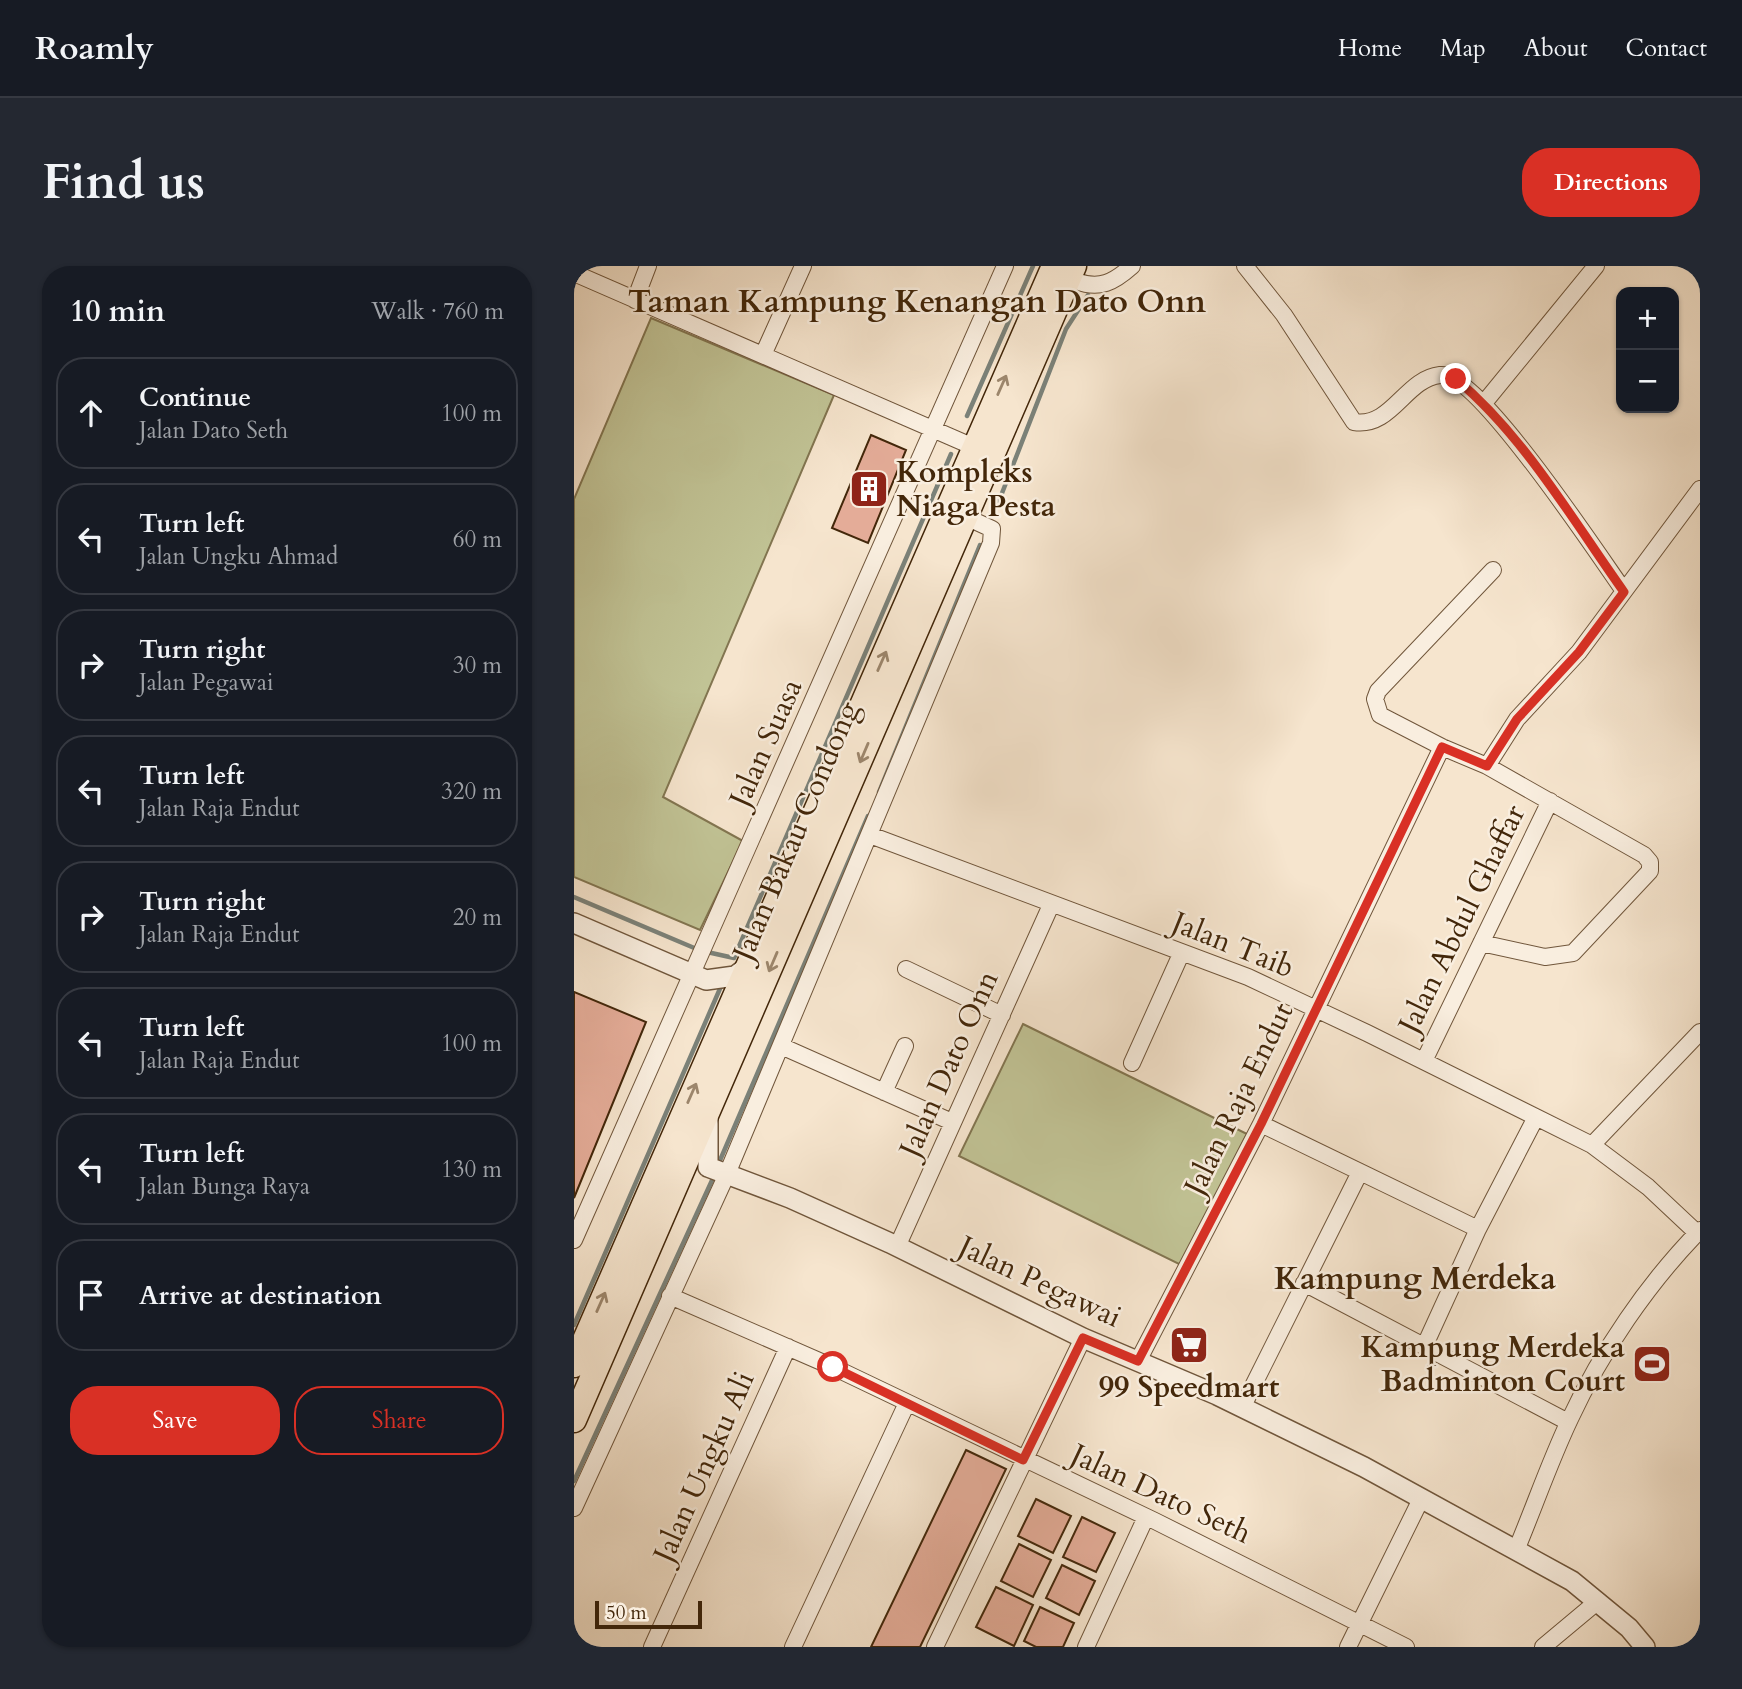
<!DOCTYPE html>
<html lang="en">
<head>
<meta charset="utf-8">
<style>
  :root { --surface:#171b24; --page:#242831; --text:#f1f3f6; --muted:#9ea1a6; --line:#363941; --accent:#d93025 }
  body { margin:0; font-family:Cardo,serif; background:var(--page); color:var(--text) }
  .controls { position:absolute; right:21px; top:21px; display:grid; overflow:hidden; border-radius:14px; box-shadow:0 2px 5px #0004 }
  .controls button { width:63px; height:63px; display:grid; place-items:center; padding:0; border:0; border-bottom:2px solid var(--line); background:var(--surface); color:var(--text); font:35px sans-serif }
  .scale { position:absolute; left:21px; bottom:18px; width:107px; box-sizing:border-box; padding-left:7px; border:4px solid #43270a; border-top:0; font-size:19px; line-height:24px; white-space:nowrap; color:#43270a; -webkit-text-stroke:5px #f9eedf; paint-order:stroke }
  .stop { position:absolute; width:21px; height:21px; margin:-16px; border:5px solid #d93025; border-radius:50%; background:#fff }
  .stop.end { background:#d93025; border-color:#fff; box-shadow:0 2px 7px #0008 }
  .list { margin:0; padding:0; list-style:none }
  h2 { display:flex; justify-content:space-between; align-items:center; height:91px; margin:0; padding:0 28px; font-size:30px }
  h2 small { font-size:23px; font-weight:400; color:var(--muted) }
  .list li { display:grid; grid-template-columns:46px 1fr auto; gap:21px; align-items:center; box-sizing:border-box; height:112px; margin:0 14px 14px; padding:0 14px; border:2px solid var(--line); border-radius:28px }
  .list b { display:block; font-size:26px; white-space:nowrap }
  .list p { margin:0; font-size:23px; white-space:nowrap; color:var(--muted) }
  .list em { font-size:23px; font-style:normal; color:var(--muted) }
  .actions { display:flex; gap:14px; padding:21px 28px }
  .actions a { flex:1; padding:16px 0; border:2px solid var(--accent); border-radius:28px; text-align:center; font-size:24px; color:var(--accent) }
  .actions .main { background:var(--accent); color:#fff }
  .icon { flex:none; width:38px; height:38px; fill:none; stroke:currentColor; stroke-width:2; stroke-linecap:round; stroke-linejoin:round }
  .map { position:relative; flex:none; width:1126px; height:1381px; overflow:hidden; border-radius:28px }
  header { display:flex; align-items:center; gap:42px; box-sizing:border-box; height:98px; padding:0 35px; background:var(--surface); border-bottom:2px solid var(--line) }
  header strong { font-size:33px }
  nav { display:flex; gap:38px; margin-inline-start:auto; font-size:24px }
  .intro { display:flex; align-items:center; justify-content:space-between; box-sizing:border-box; height:168px; padding:0 42px }
  h1 { margin:0; font-size:49px }
  .button { padding:18px 32px; border-radius:28px; background:var(--accent); color:#fff; font-size:24px; font-weight:700 }
  main { display:flex; gap:42px; padding:0 42px }
  aside { flex:1; background:var(--surface); border-radius:28px; box-shadow:0 2px 5px #0004 }
  .map>svg:first-child { display:block }
</style>
</head>
<body>
<header>
<strong>Roamly</strong>
<nav><a>Home</a><a>Map</a><a>About</a><a>Contact</a></nav>
</header>
<div class="intro"><h1>Find us</h1><a class="button">Directions</a></div>
<main>
<aside>
<h2>10 min<small>Walk · 760 m</small></h2>
<ul class="list">
<li><svg class="icon" aria-label="ahead" viewBox="0 0 24 24"><path d="M12 20V5M6 11l6-6 6 6"/></svg><div><b>Continue</b><p>Jalan Dato Seth</p></div><em>100 m</em></li>
<li><svg class="icon" aria-label="left" viewBox="0 0 24 24"><path d="M17 20v-9H6M10 6l-5 5 5 5"/></svg><div><b>Turn left</b><p>Jalan Ungku Ahmad</p></div><em>60 m</em></li>
<li><svg class="icon" aria-label="right" viewBox="0 0 24 24"><path d="M7 20v-9h11M14 6l5 5-5 5"/></svg><div><b>Turn right</b><p>Jalan Pegawai</p></div><em>30 m</em></li>
<li><svg class="icon" aria-label="left" viewBox="0 0 24 24"><path d="M17 20v-9H6M10 6l-5 5 5 5"/></svg><div><b>Turn left</b><p>Jalan Raja Endut</p></div><em>320 m</em></li>
<li><svg class="icon" aria-label="right" viewBox="0 0 24 24"><path d="M7 20v-9h11M14 6l5 5-5 5"/></svg><div><b>Turn right</b><p>Jalan Raja Endut</p></div><em>20 m</em></li>
<li><svg class="icon" aria-label="left" viewBox="0 0 24 24"><path d="M17 20v-9H6M10 6l-5 5 5 5"/></svg><div><b>Turn left</b><p>Jalan Raja Endut</p></div><em>100 m</em></li>
<li><svg class="icon" aria-label="left" viewBox="0 0 24 24"><path d="M17 20v-9H6M10 6l-5 5 5 5"/></svg><div><b>Turn left</b><p>Jalan Bunga Raya</p></div><em>130 m</em></li>
<li><svg class="icon" aria-label="arrive" viewBox="0 0 24 24"><path d="M6 21V4h12l-3 4 3 4H6"/></svg><div><b>Arrive at destination</b></div></li>
</ul>
<div class="actions"><a class="main">Save</a><a>Share</a></div>
</aside>
<div class="map">
<svg width="1126" height="1381" viewBox="0 0 1126 1381">
  <rect width="100%" height="100%" fill="#f6e5ce"/>
  <filter id="stains"><feTurbulence type="fractalNoise" baseFrequency=".00286" numOctaves="4"/><feColorMatrix values="0 0 0 0 .2 0 0 0 0 .09 0 0 0 0 .02 0 0 0 .5 -.17"/></filter>
  <radialGradient id="worn" r=".72"><stop offset=".6" stop-color="#630" stop-opacity="0"/><stop offset="1" stop-color="#630" stop-opacity=".3"/></radialGradient>
  <path fill="#c1c395" stroke="#827550" stroke-width="2" d="M77,52L260,129L89,531L169,575L126,664L0,611V233Z
    M449,758L673,868L607,999L385,890Z"/>
  <g fill="none" stroke-linecap="round" stroke-linejoin="round">
    <path stroke="#7b8178" stroke-width="4.5" d="M393,150L459,0
      M423,240L492,63L514,29
      M305,526L406,279
      M0,631L125,684
      M133,686L160,692L377,188
      M144,899L294,550
      M0,1059L148,718
      M0,1215L140,910"/>
  </g>
  <path fill="#e4ac98" stroke="#43270a" stroke-width="2" d="M297,169L332,184L294,277L258,262Z
    M0,726L72,756L0,932Z
    M392,1184L432,1203L346,1381H297Z
    M462,1233L497,1250L479,1287L444,1270Z
    M508,1251L541,1267L522,1306L489,1291Z
    M445,1278L477,1294L459,1331L427,1315Z
    M488,1299L521,1315L505,1349L472,1332Z
    M422,1321L459,1339L440,1380L402,1361Z
    M466,1341L500,1357L489,1381H462L450,1375Z"/>
  <g fill="none" stroke-linecap="round" stroke-linejoin="round">
    <g stroke="#70563b" stroke-width="18">
      <path id="minor" d="M671,0L710,49L780,156C818,162 831,113 866,109C903,104 1025,290 1050,325
        M0,7L409,185
        M497,7L502,15C526,24 540,16 558,0
        M61,34L74,0
        M189,89L229,0
        M910,137L1022,0
        M913,500L943,453L1005,386L1126,223
        M296,569L674,711L793,767L1018,879L1074,921L1123,967
        M907,677L971,691L999,687L1076,605V596L1070,589L913,500L868,481L806,449L801,433L804,425L919,304
        M332,703L428,749
        M207,780L378,856
        M850,795L976,535
        M558,797L607,688
        M310,826L331,780
        M687,858L904,963
        M1018,879L1126,766
        M0,974L431,0
        M323,981L477,639
        M730,1017L994,1156
        M96,1030L259,1101L581,1255L832,1381
        M851,1079L904,963L962,851
        M564,1095L687,858L868,481
        M668,1142L786,906
        M0,1242L153,908L417,277L418,263L392,251
        M943,1282C961,1239 976,1195 996,1153C1027,1086 1074,1017 1126,964
        M78,1381L214,1081
        M219,1381L333,1137
        M361,1381L509,1072
        M512,1381L572,1251
        M774,1381L847,1233
        M969,1381L1024,1335"/>
    </g>
    <g stroke="#70563b" stroke-width="22">
      <path id="tertiary" d="M0,657L132,714L161,710L173,701
        M134,853V901
        M134,901L216,932L316,977L509,1072L643,1129L790,1201L998,1315L1055,1362L1071,1381"/>
    </g>
    <g stroke="#43270a" stroke-width="27">
      <path id="primary" d="M0,1099L480,0
        M0,1154L500,0"/>
    </g>
    <use href="#minor" stroke="#f9eedf" stroke-width="16"/>
    <use href="#tertiary" stroke="#f9eedf" stroke-width="19"/>
    <use href="#primary" stroke="#f6e5ce" stroke-width="24"/>
  </g>
  <defs><path id="oneway-shaft" d="M-6 0H5M1.5-3L5.5 0L1.5 3" fill="none" stroke-width="1.6" stroke-linecap="round" stroke-linejoin="round" transform="scale(1.75)"/></defs>
  <g stroke="#9c866c">
    <use href="#oneway-shaft" transform="translate(428 119) rotate(-66)"/>
    <use href="#oneway-shaft" transform="translate(308 395) rotate(-66)"/>
    <use href="#oneway-shaft" transform="translate(290 487) rotate(113)"/>
    <use href="#oneway-shaft" transform="translate(199 696) rotate(113)"/>
    <use href="#oneway-shaft" transform="translate(118 827) rotate(-66)"/>
    <use href="#oneway-shaft" transform="translate(27 1036) rotate(-66)"/>
  </g>
  <g fill="none" stroke-linecap="round" stroke-linejoin="round">
    <path stroke="#d93025" stroke-width="9" d="M259,1101L449,1194L509,1072L564,1095L687,858L868,481L913,500L943,453L1005,386L1050,326C998,253 950,170 882,113"/>
  </g>
  <defs>
    <g id="building-square" transform="scale(2.0125)"><rect x="-9" y="-9" width="18" height="18" rx="4" fill="#8f2418" stroke="#f9eedf"/><path d="M-4-6H4V6H1V3H-1V6H-4ZM-2.5-4.3h1.7v1.8h-1.7ZM.8-4.3h1.7v1.8H.8ZM-2.5-1h1.7V.8h-1.7ZM.8-1h1.7V.8H.8Z" fill="#fff"/></g>
    <g id="supermarket-square" transform="scale(2.0125)"><rect x="-9" y="-9" width="18" height="18" rx="4" fill="#8f2418" stroke="#f9eedf"/><path d="M-6-5.5h2.5l.6 2H6L4.5 2H-2.5L-4.4-4H-6ZM-1.5 3.2a1.3 1.3 0 1 0 .1 0ZM3 3.2a1.3 1.3 0 1 0 .1 0Z" fill="#fff"/></g>
    <g id="stadium-square" transform="scale(2.0125)"><rect x="-9" y="-9" width="18" height="18" rx="4" fill="#8f2418" stroke="#f9eedf"/><path d="M0-5a6.5 5 0 1 0 0 10a6.5 5 0 1 0 0-10ZM-3.5-1.8h7v3.6h-7Z" fill="#fff"/></g>
  </defs>
  <g fill-rule="evenodd">
    <use href="#building-square" x="295" y="223"/>
    <use href="#supermarket-square" x="615" y="1079"/>
    <use href="#stadium-square" x="1078" y="1098"/>
  </g>
  <g text-anchor="middle" dominant-baseline="central" stroke-width="5" stroke-linejoin="round" paint-order="stroke">
    <g font-size="30" font-weight="bold" fill="#43270a" stroke="#f9eedf" text-anchor="start">
      <text x="322" y="206">Kompleks<tspan x="322" dy="34">Niaga Pesta</tspan></text>
      <text x="1051" y="1081" text-anchor="end">Kampung Merdeka<tspan x="1051" dy="34">Badminton Court</tspan></text>
      <text x="615" y="1121" text-anchor="middle">99 Speedmart</text>
    </g>
    <g font-size="30" fill="#43270a" stroke="#f9eedf">
      <text transform="translate(192 477) rotate(-66)">Jalan Suasa</text>
      <text transform="translate(222 565) rotate(-67)">Jalan Bakau Condong</text>
      <text transform="translate(888 653) rotate(-64)">Jalan Abdul Ghaffar</text>
      <text transform="translate(659 679) rotate(22)">Jalan Taib</text>
      <text transform="translate(375 798) rotate(-66)">Jalan Dato Onn</text>
      <text transform="translate(665 833) rotate(-64)">Jalan Raja Endut</text>
      <text transform="translate(466 1016) rotate(25)">Jalan Pegawai</text>
      <text transform="translate(130 1201) rotate(-66)">Jalan Ungku Ali</text>
      <text transform="translate(587 1228) rotate(25)">Jalan Dato Seth</text>
    </g>
    <g font-size="32" font-weight="bold" fill="#43270a" stroke="#f9eedf">
      <text x="343" y="36">Taman Kampung Kenangan Dato Onn</text>
      <text x="841" y="1013">Kampung Merdeka</text>
    </g>
  </g>
  <rect width="100%" height="100%" filter="url(#stains)"/>
  <rect width="100%" height="100%" fill="url(#worn)"/>
</svg>
<div class="controls">
<button>+</button>
<button>−</button>
</div>
<div class="scale">50 m</div>
<div class="stop" style="left:259px;top:1101px"></div>
<div class="stop end" style="left:882px;top:113px"></div>
</div>
</main>
</body>
</html>
